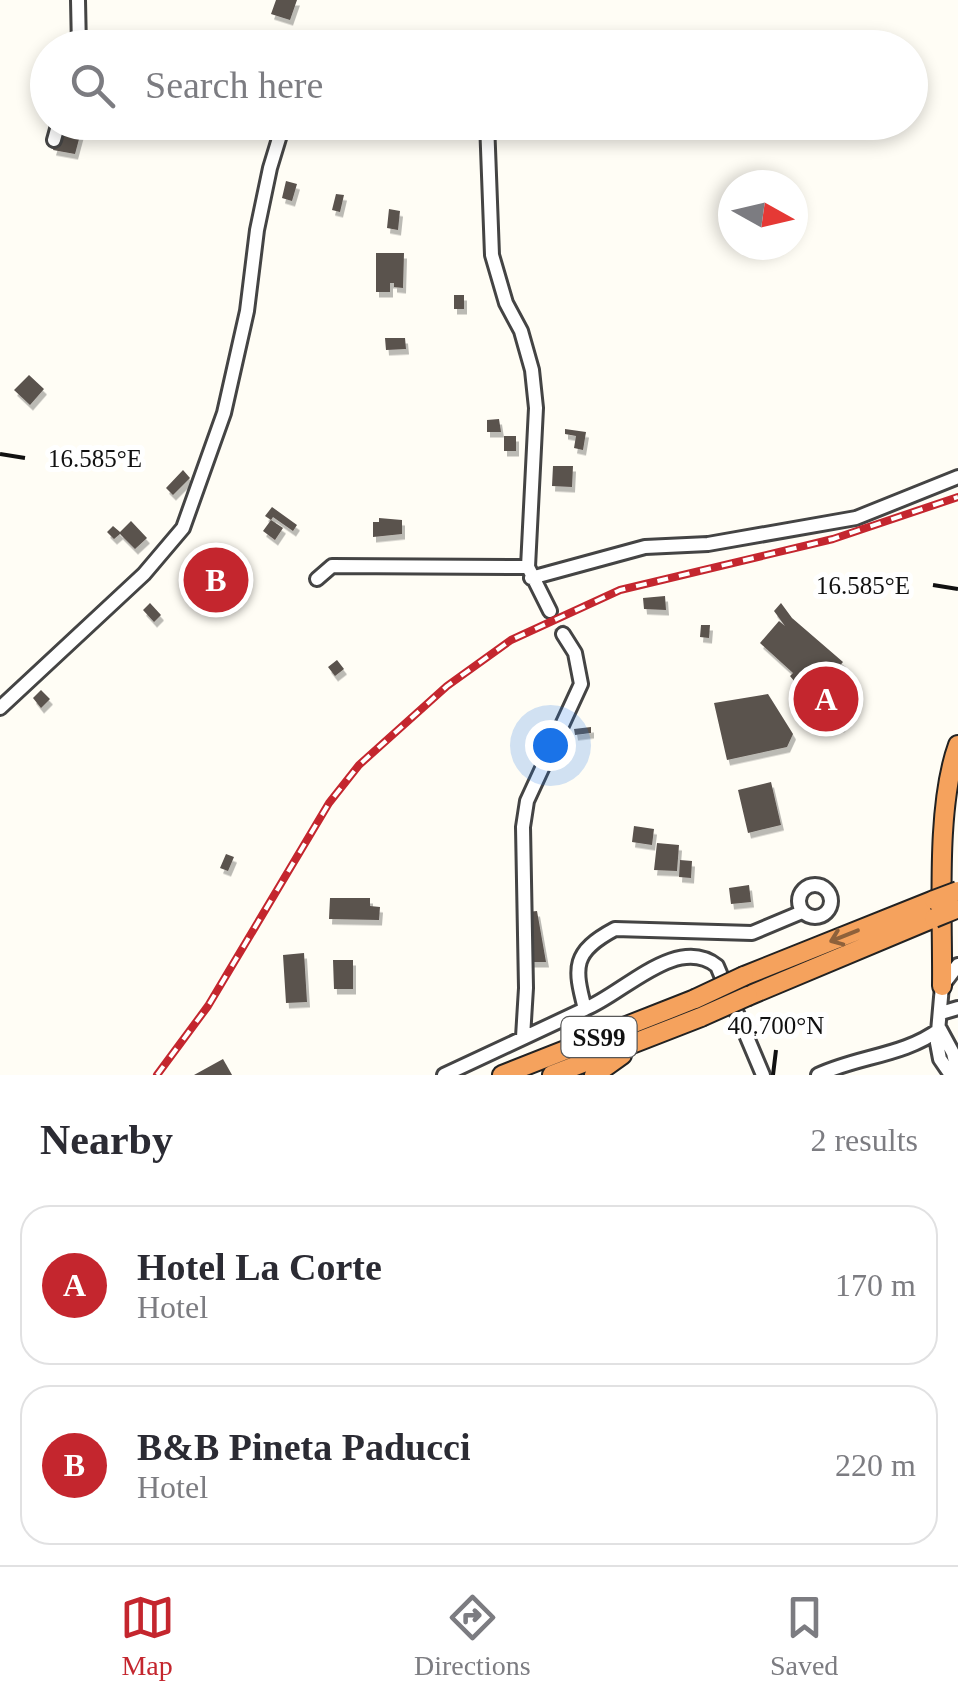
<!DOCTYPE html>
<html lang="en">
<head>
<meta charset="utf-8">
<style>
  :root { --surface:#fff; --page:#f7f7f7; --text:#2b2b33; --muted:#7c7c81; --line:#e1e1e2; --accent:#c4262e }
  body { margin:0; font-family:Georgia,serif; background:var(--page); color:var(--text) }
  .compass { position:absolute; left:718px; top:170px; width:90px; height:90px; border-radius:50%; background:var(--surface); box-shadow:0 5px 15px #0003; rotate:98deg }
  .you { position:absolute; left:550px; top:745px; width:35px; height:35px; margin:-25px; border:8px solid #fff; border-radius:50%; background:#1a73e8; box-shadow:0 0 0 15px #1a73e833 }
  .badge { display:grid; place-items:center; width:65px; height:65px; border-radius:50%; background:var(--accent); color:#fff; font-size:32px; font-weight:700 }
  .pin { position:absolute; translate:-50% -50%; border:5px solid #fff; box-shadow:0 2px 10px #0006 }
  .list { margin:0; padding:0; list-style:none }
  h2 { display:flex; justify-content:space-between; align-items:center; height:130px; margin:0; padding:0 40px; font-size:42px }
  h2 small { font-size:32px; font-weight:400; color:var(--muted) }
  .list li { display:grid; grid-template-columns:65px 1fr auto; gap:30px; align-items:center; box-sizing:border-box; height:160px; margin:0 20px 20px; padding:0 20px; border:2px solid var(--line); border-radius:30px }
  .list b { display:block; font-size:38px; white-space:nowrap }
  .list p { margin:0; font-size:32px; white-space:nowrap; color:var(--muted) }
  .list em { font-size:32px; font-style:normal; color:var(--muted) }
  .icon { flex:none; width:55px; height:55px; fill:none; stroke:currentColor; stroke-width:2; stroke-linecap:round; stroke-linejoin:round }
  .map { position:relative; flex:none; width:958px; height:1075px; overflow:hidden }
  .search { position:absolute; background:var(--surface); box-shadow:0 5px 15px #0003; left:30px; right:30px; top:30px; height:110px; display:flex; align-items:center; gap:25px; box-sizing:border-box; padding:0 35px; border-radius:55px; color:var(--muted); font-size:38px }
  .sheet { height:490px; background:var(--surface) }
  nav { display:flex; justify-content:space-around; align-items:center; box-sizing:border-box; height:140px; border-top:2px solid var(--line); background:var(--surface); font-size:28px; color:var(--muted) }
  nav a { display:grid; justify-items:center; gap:5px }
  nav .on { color:var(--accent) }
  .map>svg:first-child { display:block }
</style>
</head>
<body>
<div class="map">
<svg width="958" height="1075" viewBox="0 0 958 1075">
  <defs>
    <filter id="shadow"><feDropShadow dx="3" dy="5.5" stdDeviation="0" flood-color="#0004"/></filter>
  </defs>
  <rect width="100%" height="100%" fill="#fffdf5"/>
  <path fill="#5a524d" filter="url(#shadow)" d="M276,0H297L290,20L271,14Z
    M61,122L82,128L75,154L53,150Z
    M286,181L297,184L292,201L282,198Z
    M336,194L344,195L340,212L332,210Z
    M389,209L400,211L398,230L387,228Z
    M376,253H404L403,288L394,287V283H390V292H376Z
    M454,295H464V309H454Z
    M385,338H405L406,349L386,350Z
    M29,375L44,389L30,405L14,390Z
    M499,419L501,432H487V420Z
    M565,429L586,432L583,450L574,448L576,436L565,434Z
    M504,436H516V451H504Z
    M553,466H573L572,487L552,486Z
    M183,470L190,478L173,495L166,488Z
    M272,507L297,525L293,531L273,517L271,520L283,528L275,540L263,531L271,520L265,516Z
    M379,518L402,520V534L373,537V522H379Z
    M131,521L147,538L135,549L120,534L114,539L107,532L113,526L120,532Z
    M203,560L217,577L203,588L189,572Z
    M665,596L666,610L644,609L643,598Z
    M150,603L161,615L154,622L143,610Z
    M781,603L792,618L843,662L823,685L846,705L840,712L848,719L841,727L833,720L826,728L796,702L804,693L790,676L793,673L760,643L779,621L785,626L774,611Z
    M701,625H710L709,638L700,637Z
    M337,660L344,669L335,676L328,667Z
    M41,690L50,699L41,708L33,698Z
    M768,694L793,734L787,747L727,760L714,703Z
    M591,727V733L575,735L574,729Z
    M771,782L781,825L748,833L738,790Z
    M634,826L654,829L652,845L632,842Z
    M657,843L679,845L677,871L654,870Z
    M226,854L234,857L228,871L220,868Z
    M680,860L692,861L691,878L679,877Z
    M749,885L751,902L731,904L729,888Z
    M330,898H370V906L380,907L379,920L329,919Z
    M537,911L546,962H528L527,912Z
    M304,953L307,1002L286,1003L283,955Z
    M333,960H353V989H334Z
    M223,1059L232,1075H194Z"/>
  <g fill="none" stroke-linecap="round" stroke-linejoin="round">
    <path stroke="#dbdad3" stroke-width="12" stroke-dasharray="12 6" stroke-linecap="butt" d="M550,611L563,634"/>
    <g stroke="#444" stroke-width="18">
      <path id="minor" d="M78,0L79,48
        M487,122L492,255L506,303L521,331L532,370L536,408L528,567L550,611
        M54,140L59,122
        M531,578L645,547L708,544L856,518L958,477
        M317,579L332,566L528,567
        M0,708L144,574L183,528L224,413L247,311L257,230L270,168L284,122
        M799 901a16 16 0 1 1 32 0a16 16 0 1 1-32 0Z
        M941,1013L958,1008
        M940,1029L953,1053L958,1075
        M523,1037L526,988L523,827L527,801L581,684L575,653L563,634
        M444,1075L585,1009
        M763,1075L717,966C677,934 623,994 585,1009C574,967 572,952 615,929L752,933L802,912
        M818,1075C858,1056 904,1056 940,1029
        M951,1075L940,1059L937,1043L942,986L958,965"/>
    </g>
    <g stroke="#222" stroke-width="22">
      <path id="highway" d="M744,976L934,900
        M942,986C943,917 935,808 958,745
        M748,996L934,918
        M502,1075L695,999
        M552,1075L701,1017
        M594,1075L622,1055"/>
    </g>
    <use href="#minor" stroke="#fff" stroke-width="12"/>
    <use href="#highway" stroke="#f5a25d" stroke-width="18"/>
    <g stroke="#c4262e" stroke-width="8">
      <path id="rail" d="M157,1075L208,1006L329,803L359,765L447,686L511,640L620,590L833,539L958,497"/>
    </g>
    <use href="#rail" stroke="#fff" stroke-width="4" stroke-dasharray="11" stroke-linecap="butt"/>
    <g stroke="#222" stroke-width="22" stroke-linecap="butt">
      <path id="highway-bridge" d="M934,900L958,891
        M934,918L956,909
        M695,999L744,976
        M701,1017L748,996"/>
    </g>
    <use href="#highway-bridge" stroke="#f5a25d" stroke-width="18"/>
  </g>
  <defs><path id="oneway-shaft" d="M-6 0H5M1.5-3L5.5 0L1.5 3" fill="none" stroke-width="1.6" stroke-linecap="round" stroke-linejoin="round" transform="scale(2.5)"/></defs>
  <use stroke="#8e613b" href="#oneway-shaft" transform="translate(844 936) rotate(158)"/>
  <path fill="none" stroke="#111" stroke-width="4" d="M0,454L25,458M933,585L958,589M773,1075L776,1050"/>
  <g text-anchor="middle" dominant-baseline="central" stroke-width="10" stroke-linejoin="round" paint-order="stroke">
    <rect fill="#fff" stroke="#585858" stroke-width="2.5" x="561.5" y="1017" width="75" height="40" rx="8"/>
    <g font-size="25" font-weight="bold" fill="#111">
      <text x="599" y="1037">SS99</text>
    </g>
  </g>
  <g font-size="25" text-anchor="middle" fill="#111" stroke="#fff" stroke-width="10" stroke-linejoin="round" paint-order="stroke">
    <text x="95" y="467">16.585°E</text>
    <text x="863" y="594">16.585°E</text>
    <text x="776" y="1034">40.700°N</text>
  </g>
</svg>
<svg class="compass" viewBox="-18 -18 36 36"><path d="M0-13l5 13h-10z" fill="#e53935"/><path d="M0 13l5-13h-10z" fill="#7c7c81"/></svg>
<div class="you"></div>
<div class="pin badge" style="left:826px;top:699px">A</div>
<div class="pin badge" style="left:216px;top:580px">B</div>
<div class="search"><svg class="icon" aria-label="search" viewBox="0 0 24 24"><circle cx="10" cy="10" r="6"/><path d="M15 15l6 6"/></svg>Search here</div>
</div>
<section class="sheet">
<h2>Nearby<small>2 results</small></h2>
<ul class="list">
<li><span class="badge">A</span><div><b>Hotel La Corte</b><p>Hotel</p></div><em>170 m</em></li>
<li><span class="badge">B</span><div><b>B&amp;B Pineta Paducci</b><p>Hotel</p></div><em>220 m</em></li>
</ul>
</section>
<nav>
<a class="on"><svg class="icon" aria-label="map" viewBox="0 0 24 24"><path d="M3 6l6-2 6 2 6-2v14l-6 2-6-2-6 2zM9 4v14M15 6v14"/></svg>Map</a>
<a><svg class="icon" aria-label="directions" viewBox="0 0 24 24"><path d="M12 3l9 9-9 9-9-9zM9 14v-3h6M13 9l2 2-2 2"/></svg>Directions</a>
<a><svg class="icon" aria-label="saved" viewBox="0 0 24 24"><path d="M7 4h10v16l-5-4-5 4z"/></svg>Saved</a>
</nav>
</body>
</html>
